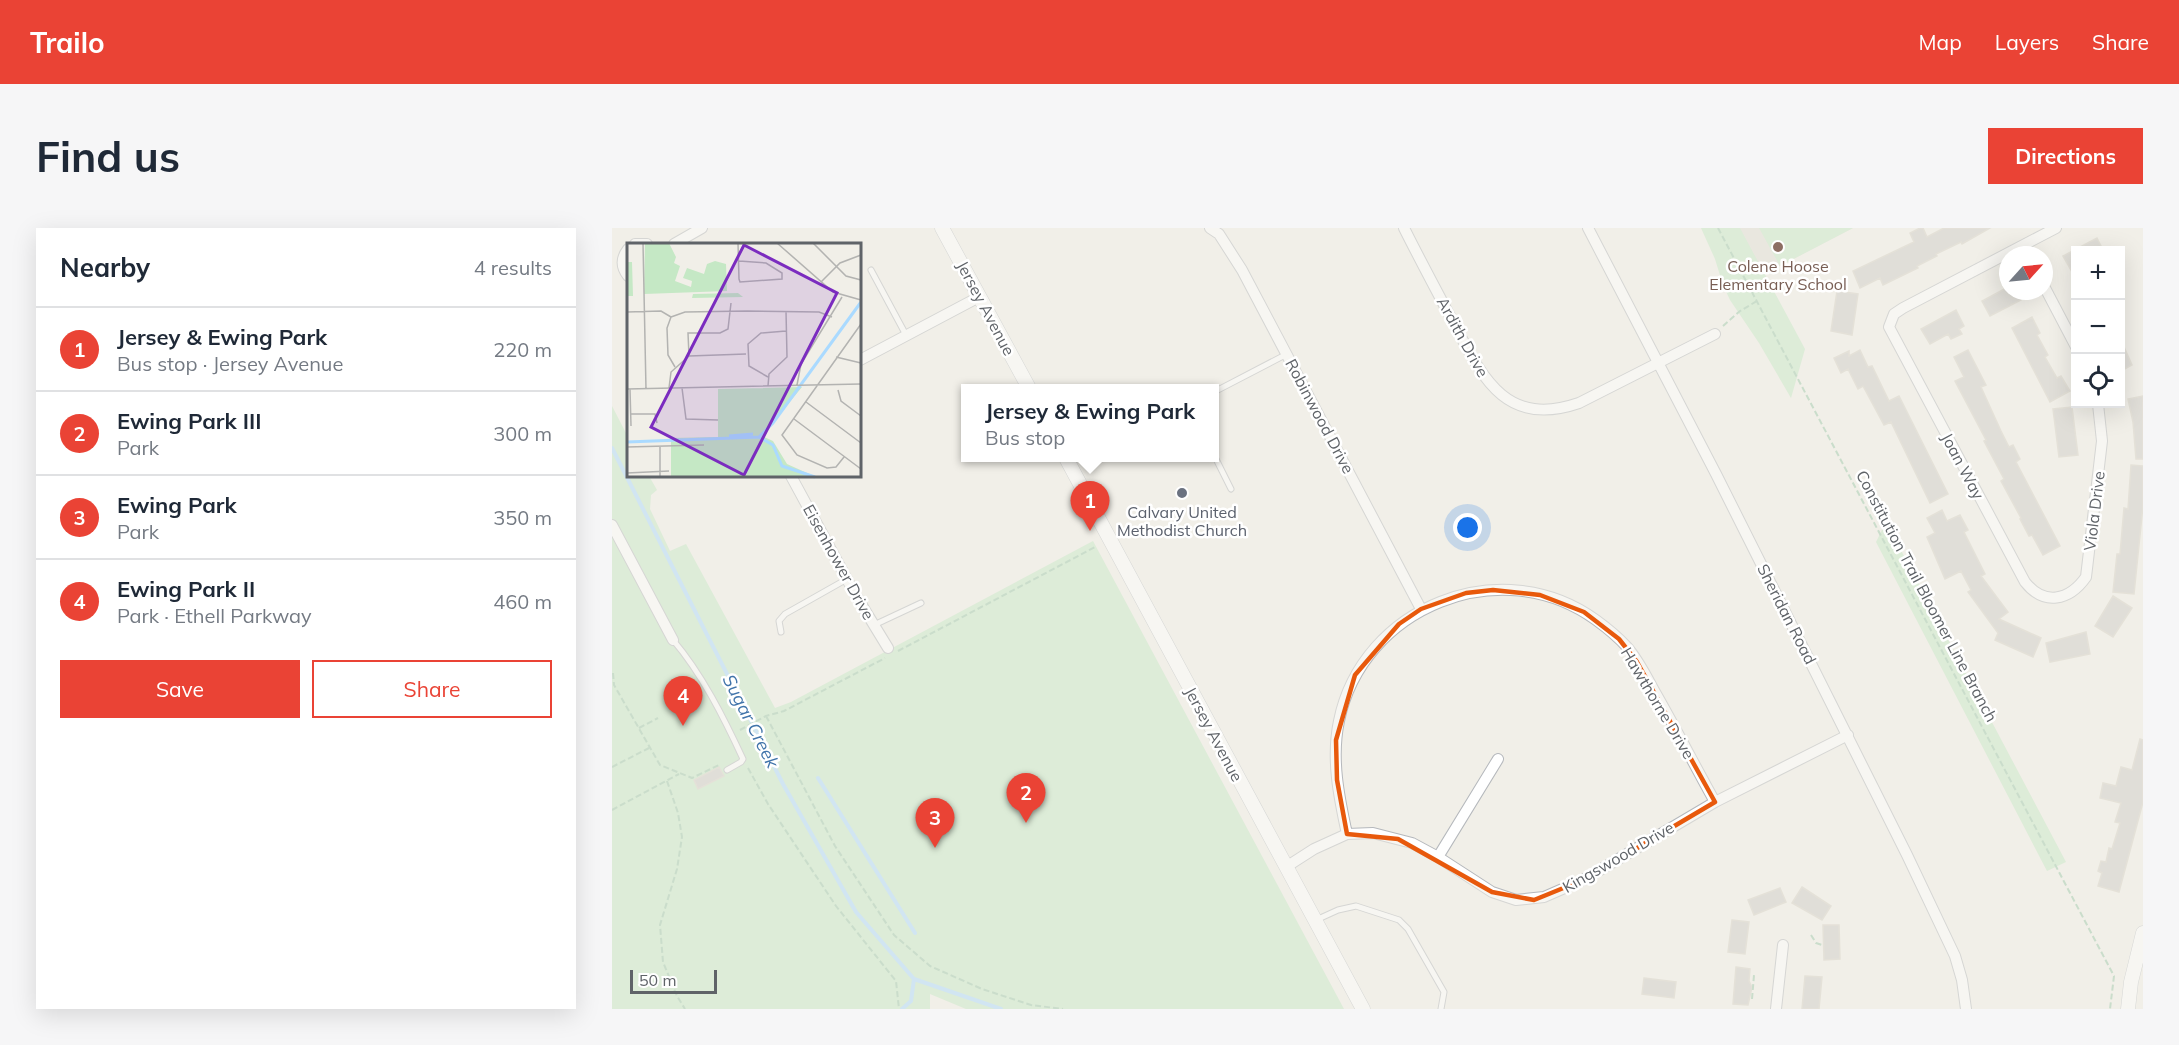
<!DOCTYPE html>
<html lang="en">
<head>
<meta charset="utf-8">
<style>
  :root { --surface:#fff; --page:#f6f6f7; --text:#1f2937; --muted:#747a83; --line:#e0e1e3; --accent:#ea4335 }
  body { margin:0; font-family:Mulish,sans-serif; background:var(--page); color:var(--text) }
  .controls { position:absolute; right:18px; top:18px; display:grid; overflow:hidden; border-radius:0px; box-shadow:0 6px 24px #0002 }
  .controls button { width:54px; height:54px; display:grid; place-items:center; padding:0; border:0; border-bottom:2px solid var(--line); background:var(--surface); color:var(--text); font:30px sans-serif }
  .compass { position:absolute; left:1387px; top:18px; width:54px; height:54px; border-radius:50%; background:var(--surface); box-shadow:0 6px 24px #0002; rotate:63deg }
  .scale { position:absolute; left:18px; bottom:15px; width:87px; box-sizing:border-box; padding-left:6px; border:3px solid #5f6368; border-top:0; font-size:16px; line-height:21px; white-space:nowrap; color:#5f6368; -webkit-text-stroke:4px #fff; paint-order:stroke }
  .you { position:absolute; left:856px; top:300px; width:21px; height:21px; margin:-15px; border:4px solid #fff; border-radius:50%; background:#1a73e8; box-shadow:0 0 0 9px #1a73e833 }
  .badge { display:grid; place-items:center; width:39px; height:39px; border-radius:50%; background:var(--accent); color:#fff; font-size:20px; font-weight:700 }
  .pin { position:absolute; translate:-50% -50px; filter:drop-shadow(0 2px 3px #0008) }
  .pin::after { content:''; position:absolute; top:32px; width:21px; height:18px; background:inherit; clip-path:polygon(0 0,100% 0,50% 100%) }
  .popup { position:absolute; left:349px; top:156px; width:258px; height:78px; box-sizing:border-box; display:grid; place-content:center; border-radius:0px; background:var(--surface); filter:drop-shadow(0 2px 4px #0005); font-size:20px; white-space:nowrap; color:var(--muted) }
  .popup b { font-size:22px; color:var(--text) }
  .popup::after { content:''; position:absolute; left:50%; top:100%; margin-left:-12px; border:12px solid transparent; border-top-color:var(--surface) }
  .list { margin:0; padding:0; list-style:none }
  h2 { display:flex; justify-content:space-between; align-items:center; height:78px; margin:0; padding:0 24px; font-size:26px }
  h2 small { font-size:20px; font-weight:400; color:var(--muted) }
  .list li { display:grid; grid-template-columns:39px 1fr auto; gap:18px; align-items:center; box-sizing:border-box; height:84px; padding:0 24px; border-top:2px solid var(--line) }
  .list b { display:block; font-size:22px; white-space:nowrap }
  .list p { margin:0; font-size:20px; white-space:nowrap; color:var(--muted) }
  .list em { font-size:20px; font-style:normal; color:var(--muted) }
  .actions { display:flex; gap:12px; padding:18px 24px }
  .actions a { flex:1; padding:14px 0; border:2px solid var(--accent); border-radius:0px; text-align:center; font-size:21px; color:var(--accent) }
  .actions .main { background:var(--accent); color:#fff }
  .icon { flex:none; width:33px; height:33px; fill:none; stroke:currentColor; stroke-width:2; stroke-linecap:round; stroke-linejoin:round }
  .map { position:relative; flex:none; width:1531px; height:781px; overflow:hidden; border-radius:0px }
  header { display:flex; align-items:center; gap:36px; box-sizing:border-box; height:84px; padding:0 30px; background:var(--accent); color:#fff }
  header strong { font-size:28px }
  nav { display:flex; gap:33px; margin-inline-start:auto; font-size:21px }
  .intro { display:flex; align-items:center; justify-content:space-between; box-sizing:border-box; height:144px; padding:0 36px }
  h1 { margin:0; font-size:42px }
  .button { padding:15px 27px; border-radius:0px; background:var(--accent); color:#fff; font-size:21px; font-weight:700 }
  main { display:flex; gap:36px; padding:0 36px }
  aside { flex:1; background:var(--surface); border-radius:0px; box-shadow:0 6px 24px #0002 }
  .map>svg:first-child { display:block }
</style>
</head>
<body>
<header>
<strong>Trailo</strong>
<nav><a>Map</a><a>Layers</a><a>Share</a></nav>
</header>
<div class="intro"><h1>Find us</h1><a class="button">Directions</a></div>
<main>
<aside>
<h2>Nearby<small>4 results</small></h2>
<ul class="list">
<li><span class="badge">1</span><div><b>Jersey &amp; Ewing Park</b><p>Bus stop · Jersey Avenue</p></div><em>220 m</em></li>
<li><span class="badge">2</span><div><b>Ewing Park III</b><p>Park</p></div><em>300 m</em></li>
<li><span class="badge">3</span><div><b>Ewing Park</b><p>Park</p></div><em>350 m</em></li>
<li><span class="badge">4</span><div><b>Ewing Park II</b><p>Park · Ethell Parkway</p></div><em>460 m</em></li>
</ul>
<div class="actions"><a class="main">Save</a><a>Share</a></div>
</aside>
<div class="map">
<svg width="1531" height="781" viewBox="0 0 1531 781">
  <rect width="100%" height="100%" fill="#f1efe8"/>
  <path fill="#e1ded6" d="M1118,0H1241L1145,50Z"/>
  <path fill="#c5e8c5" d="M1089,0H1128L1193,121L1179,170L1147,115L1118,72L1111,57L1103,31Z
    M1147,0H1241L1168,38Z
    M0,178L16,209V248H37L45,262L39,267L38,281L58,323L74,316L163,480L179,474L481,313L732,781H354L318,766V781H0Z
    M1274,294L1454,634L1435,643L1264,314Z"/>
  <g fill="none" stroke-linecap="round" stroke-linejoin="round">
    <path stroke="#aadaff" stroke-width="4" d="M0,220L171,556L244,684L302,751L389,781
      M206,550L303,705
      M290,781L299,773L302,751"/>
  </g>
  <path fill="#cccac5" stroke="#d6d1c6" stroke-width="1.5" d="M1308,0H1311L1315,9L1332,0H1378L1350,16L1349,14L1324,26L1325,28L1305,38L1306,40L1271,57L1268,50L1248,60L1241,43L1302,14L1298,5Z
    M1485,10L1491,22H1464V51L1451,28Z
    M1396,59V63H1404L1409,72L1378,88L1370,73Z
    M1225,63L1246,66L1240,107L1219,103Z
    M1344,82L1352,98L1347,101L1350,106L1339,111L1336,106L1318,116L1309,101Z
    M1420,89L1428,105L1425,107L1436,127L1433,129L1445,150L1449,148L1458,163L1438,174L1400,100Z
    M1509,112L1520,137L1509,143Z
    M1248,122L1256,139L1260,138L1277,173L1287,168L1336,266L1318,275L1279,194L1272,197L1251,158L1246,161L1236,141L1229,145L1222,130L1237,123V128Z
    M1356,122L1374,157L1369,159L1389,203L1397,219L1401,217L1408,231L1404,234L1448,318L1431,327L1420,307L1417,308L1408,291L1409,290L1389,253L1392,251L1372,213L1374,212L1343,153L1352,149L1342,129Z
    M1531,168V231H1524L1521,194L1516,171Z
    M1460,179L1466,227L1447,229L1441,181Z
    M1519,237L1531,238V278L1522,366L1501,364L1505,326H1508L1512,280L1516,281Z
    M1330,282L1335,293L1348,287L1356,302L1352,304L1373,346L1369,348L1396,384L1387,391L1429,410L1421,429L1383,412L1386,405L1356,364L1359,362L1349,343L1333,351L1315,309L1323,305L1315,290Z
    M1501,368L1520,380L1501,409L1483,398Z
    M1474,404L1478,426L1438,434L1434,415Z
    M1528,511L1531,512V574L1507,664L1486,658L1490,645L1486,643L1489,633L1494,634L1497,620L1500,621L1508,595L1503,594L1509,575L1488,570L1491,555L1504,558L1509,539L1520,542Z
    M107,539L112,548L86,561L82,552Z
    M1190,659L1219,678L1210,692L1180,675Z
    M1168,660L1174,674L1142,687L1136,672Z
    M1120,692L1137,694L1133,726L1116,724Z
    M1211,697H1227L1228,731L1212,732Z
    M1124,739L1138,741L1137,753L1140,759L1136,777L1121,776Z
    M1193,748L1210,749L1207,781H1190Z
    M1032,750L1064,754L1062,770L1030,766Z"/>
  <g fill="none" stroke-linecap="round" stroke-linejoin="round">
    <g stroke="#b5b8bc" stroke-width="7">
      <path id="lane" d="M259,42L294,107
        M602,164L675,126
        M602,227L619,261
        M262,397L309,375
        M169,404L167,393L173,386L235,351
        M61,412C90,446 112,490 131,531L129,534L115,542
        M704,692L726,682L744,678L787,692L796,701L832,764L829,781"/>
    </g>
    <g stroke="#b5b8bc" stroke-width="12">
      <path id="street" d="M598,0L607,6L630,42L809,381
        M792,0C807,30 823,60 839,90C869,146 891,201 967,175L1103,106
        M976,0L1104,246L1295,627L1343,728L1350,752L1354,781
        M1444,0L1291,80L1282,86L1277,99L1413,354C1432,378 1457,373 1474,349L1490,213L1486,176
        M23,16H35
        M62,16L90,0
        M16,21C9,30 9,39 16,48
        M1432,58L1464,119
        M248,132L367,69
        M179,248L243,366L276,420
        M0,297L61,412
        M735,606C727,569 719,531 727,493C750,379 889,323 984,392C995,400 1006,409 1015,419C1027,433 1035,450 1044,466C1064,501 1083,538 1103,574
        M826,629L886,531
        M674,639L702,621L735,606L761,605L800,615L826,629L880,664L904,672L932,669L971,652L1103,574L1236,507
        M1164,781L1171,717"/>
    </g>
    <g stroke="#b6babf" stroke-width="15">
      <path id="secondary" d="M330,0L417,160
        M454,230L751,781
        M1516,781L1519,754L1531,705"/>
    </g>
    <path stroke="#9cc7a9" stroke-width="2" stroke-dasharray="6 3" stroke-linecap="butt" d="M1106,0L1502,748L1498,781
      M1111,98L1128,83L1145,73
      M286,423L485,318
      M1,445L2,457L48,537L80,550L107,537
      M154,488L223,618L282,707L318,738L370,761L419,777L451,781
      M27,500L46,490
      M128,502L154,488L172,483L273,430
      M0,539L37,520
      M136,540L156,576L224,678L284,753L287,781
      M55,553L66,585L70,609L65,641L48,697L51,734L65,768L73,781
      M0,582L67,546
      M1199,707L1204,715L1210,717
      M1140,771L1142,747"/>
    <use href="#lane" stroke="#fff" stroke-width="5"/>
    <use href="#street" stroke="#fff" stroke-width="10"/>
    <use href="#secondary" stroke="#fff" stroke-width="14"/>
  </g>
  <path d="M0 0H1531V781H0ZM881,362L928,367L972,384L1007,411L1025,434L1103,574L971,652L922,672L880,664L786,611L735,606L725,552L724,512L743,447L787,396L809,381L854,365Z" fill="#f1efe8" fill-opacity=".55" fill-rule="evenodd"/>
  <path fill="none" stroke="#e8590c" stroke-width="4.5" stroke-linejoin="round" d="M881,362L928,367L972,384L1007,411L1025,434L1103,574L971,652L922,672L880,664L786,611L735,606L725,552L724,512L743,447L787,396L809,381L854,365Z"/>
  <circle fill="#8d6e63" stroke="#fff" stroke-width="2" cx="1166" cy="19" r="6"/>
  <circle fill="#6b7280" stroke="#fff" stroke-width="2" cx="570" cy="265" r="6"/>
  <g text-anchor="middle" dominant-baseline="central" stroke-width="5" stroke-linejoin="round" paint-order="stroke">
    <g font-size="16" fill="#785e54" stroke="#fff">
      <text x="1166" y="38">Colene Hoose<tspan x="1166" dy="18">Elementary School</tspan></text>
    </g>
    <g font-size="16" fill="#5f6368" stroke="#fff">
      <text transform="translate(374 80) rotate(62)">Jersey Avenue</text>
      <text transform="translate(851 109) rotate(61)">Ardith Drive</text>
      <text transform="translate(708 188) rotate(62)">Robinwood Drive</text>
      <text transform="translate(1351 238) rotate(62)">Joan Way</text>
      <text transform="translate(1482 283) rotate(-83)">Viola Drive</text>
      <text transform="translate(227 334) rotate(61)">Eisenhower Drive</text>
      <text transform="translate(1315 368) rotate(62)">Constitution Trail Bloomer Line Branch</text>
      <text transform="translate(1175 386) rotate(63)">Sheridan Road</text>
      <text transform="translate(1046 475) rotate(59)">Hawthorne Drive</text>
      <text transform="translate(602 506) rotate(62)">Jersey Avenue</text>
      <text transform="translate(1006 629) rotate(-30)">Kingswood Drive</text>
    </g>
    <g font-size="16" fill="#5b616d" stroke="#fff">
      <text x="570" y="284">Calvary United<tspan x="570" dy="18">Methodist Church</tspan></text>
    </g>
    <g font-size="18" font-style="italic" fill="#4174aa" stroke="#fff">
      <text transform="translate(139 493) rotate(63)">Sugar Creek</text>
    </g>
  </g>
  <g transform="translate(15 15)">
    <rect width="234" height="234" fill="#f1efe8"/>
    <path d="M18,0H42L49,14L47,20L53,23L48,38L64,44L65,38L56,35L60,25L77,31L80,21L88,18L99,21L100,48L17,51ZM0,19H5L6,53H0ZM111,50L116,54L65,55L66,51ZM175,144L135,193L146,198L160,221L189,234H44V195L91,194V146Z" fill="#c5e8c5"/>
    <path fill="none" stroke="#aadaff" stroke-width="3" d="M102,193L126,191M132,194L146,202L155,223L188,234M0,199L132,194L146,180L234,59"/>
    <path fill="none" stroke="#b3b3b1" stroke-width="1.5" d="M16,0L19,146M111,0L112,36L113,39L155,36V30L139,20L112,18M150,0L206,49L234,57M186,0L219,33L234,37M194,39L213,20L234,12M0,69L34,68L44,74M44,74L58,69L120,68L192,69L205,74M44,74L40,85L41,112L48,124M62,113L61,90H93L101,86L104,60M209,114L234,120M141,134L122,123L121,101L134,90L159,88M170,142L174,121L215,54M141,143L142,131L160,114L159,68M42,145L44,129L62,113L119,111M55,145L59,176L91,177M0,146L234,141M3,146L4,183M211,147L214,158L234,173M179,159L234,200M4,171H28L30,180M167,176L234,226M33,203V234M0,204L77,202M217,214L209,224L200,225L170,212L155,192L234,81M0,230L42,228"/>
    <path fill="#7b2cbf" fill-opacity="0.15" stroke="#7b2cbf" stroke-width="3" d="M117,2L210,50L117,232L24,184Z"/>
    <rect width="234" height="234" fill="none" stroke="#5f6368" stroke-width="3"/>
  </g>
</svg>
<div class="controls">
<button>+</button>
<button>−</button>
<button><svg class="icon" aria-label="locate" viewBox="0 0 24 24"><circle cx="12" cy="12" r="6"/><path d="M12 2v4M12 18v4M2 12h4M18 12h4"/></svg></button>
</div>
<svg class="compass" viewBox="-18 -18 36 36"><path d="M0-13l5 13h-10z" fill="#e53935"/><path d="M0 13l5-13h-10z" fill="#747a83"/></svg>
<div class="scale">50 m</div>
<div class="you"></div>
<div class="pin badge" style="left:478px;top:303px">1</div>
<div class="popup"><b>Jersey &amp; Ewing Park</b>Bus stop</div>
<div class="pin badge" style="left:414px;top:595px">2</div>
<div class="pin badge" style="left:323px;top:620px">3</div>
<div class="pin badge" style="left:71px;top:498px">4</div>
</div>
</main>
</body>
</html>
